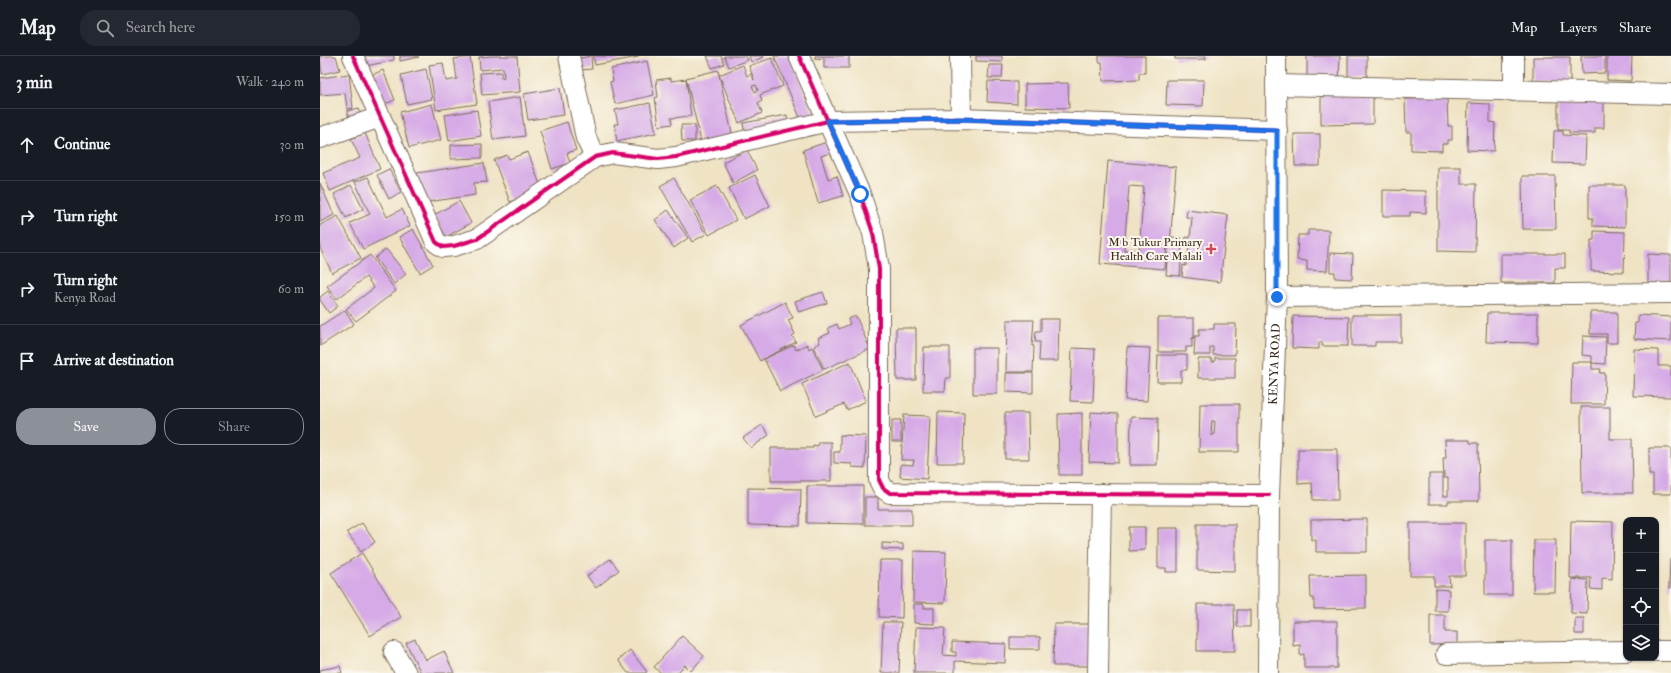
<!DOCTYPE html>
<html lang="en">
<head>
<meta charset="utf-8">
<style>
  :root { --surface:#171b24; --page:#242831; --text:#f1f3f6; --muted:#9ea1a6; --line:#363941; --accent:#8c9099 }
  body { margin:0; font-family:"IM FELL Double Pica",serif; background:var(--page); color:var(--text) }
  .controls { position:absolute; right:12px; bottom:12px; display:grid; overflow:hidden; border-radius:8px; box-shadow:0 1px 3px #0004 }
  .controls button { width:36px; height:36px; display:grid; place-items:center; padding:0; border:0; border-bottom:1px solid var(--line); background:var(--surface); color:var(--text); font:20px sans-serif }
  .stop { position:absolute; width:12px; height:12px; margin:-9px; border:3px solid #1a73e8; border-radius:50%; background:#fff }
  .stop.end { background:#1a73e8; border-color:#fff; box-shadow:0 1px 4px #0008 }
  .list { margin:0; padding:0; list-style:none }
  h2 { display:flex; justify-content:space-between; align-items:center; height:52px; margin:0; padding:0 16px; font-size:17px }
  h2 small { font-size:13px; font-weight:400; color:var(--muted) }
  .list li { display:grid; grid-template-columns:26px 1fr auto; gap:12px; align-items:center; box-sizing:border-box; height:72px; padding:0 16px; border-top:1px solid var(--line) }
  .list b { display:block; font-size:15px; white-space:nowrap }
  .list p { margin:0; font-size:13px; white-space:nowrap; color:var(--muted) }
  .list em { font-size:13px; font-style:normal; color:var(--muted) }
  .actions { display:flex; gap:8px; padding:12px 16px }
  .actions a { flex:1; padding:9px 0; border:1px solid var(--accent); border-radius:16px; text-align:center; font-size:14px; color:var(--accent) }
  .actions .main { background:var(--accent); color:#fff }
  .icon { flex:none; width:22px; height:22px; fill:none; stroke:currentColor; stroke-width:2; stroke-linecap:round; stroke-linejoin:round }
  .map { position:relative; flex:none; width:1351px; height:617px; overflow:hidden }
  header { display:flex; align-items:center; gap:24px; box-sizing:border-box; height:56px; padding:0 20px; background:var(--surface); border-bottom:1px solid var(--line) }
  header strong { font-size:19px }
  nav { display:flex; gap:22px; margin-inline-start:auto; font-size:14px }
  .search { width:280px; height:36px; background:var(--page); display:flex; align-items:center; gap:10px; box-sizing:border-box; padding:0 14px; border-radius:16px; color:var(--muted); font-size:15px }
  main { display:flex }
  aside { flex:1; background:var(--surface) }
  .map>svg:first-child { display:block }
</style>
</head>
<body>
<header>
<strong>Map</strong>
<div class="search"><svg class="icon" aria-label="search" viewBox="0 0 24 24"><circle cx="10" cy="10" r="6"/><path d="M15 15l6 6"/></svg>Search here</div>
<nav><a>Map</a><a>Layers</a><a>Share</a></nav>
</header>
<main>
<aside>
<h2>3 min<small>Walk · 240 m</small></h2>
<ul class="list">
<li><svg class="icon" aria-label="ahead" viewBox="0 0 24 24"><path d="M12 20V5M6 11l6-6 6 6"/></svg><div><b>Continue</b></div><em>30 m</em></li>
<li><svg class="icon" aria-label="right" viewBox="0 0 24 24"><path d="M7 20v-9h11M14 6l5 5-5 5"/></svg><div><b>Turn right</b></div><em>150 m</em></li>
<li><svg class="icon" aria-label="right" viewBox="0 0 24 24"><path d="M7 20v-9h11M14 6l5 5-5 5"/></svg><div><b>Turn right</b><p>Kenya Road</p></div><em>60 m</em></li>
<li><svg class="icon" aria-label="arrive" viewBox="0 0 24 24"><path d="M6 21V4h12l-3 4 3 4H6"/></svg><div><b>Arrive at destination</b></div></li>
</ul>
<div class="actions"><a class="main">Save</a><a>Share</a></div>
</aside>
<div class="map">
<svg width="1351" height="617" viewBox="0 0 1351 617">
  <rect width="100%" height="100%" fill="#fbf7ec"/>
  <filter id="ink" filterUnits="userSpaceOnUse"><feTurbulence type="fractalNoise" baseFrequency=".025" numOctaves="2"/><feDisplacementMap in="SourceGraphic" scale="8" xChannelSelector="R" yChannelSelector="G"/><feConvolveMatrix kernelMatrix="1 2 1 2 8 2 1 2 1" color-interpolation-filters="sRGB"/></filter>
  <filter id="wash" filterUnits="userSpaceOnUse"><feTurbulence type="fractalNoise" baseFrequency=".012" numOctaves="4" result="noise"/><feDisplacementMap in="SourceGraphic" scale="16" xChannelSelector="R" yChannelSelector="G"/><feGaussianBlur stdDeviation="0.9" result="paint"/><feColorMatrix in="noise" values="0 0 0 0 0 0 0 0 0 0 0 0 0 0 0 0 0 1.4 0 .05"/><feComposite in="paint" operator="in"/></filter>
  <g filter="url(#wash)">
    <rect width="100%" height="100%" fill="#efe3c4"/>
    <g id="blocks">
      <path fill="#d6aae7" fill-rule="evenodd" d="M0,0H16L20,14L2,18Z
        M44,0H74V4L46,10Z
        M80,0H98L99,1L80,5Z
        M171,0H197L200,36L162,39L160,17L181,16V22L184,21L183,12L160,14L159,1Z
        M271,0L272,13L261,14L260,2Z
        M273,0H318V1L275,9Z
        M387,0H401L404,8L392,12Z
        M404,0H426L428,4L409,11Z
        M429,0H443L444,1L431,6Z
        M454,0H469L494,59L481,64Z
        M495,0H529V12H504V2L495,3Z
        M656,0H682V6L656,5Z
        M779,0H825V17H819V24L783,25L782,6H779Z
        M855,0H886V3H855Z
        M987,0H1020L1019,25L987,24Z
        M1028,0H1047V21H1028Z
        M1261,0H1285V17L1262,18Z
        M1287,0H1312L1311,25L1287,24Z
        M150,1L157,48L116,54L109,9L123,7L126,25L137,23L134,3Z
        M1213,1H1250V26H1213Z
        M452,2L463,30L440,39L442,45L438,47L442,57L419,67L399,19L423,9L427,20L432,18L434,24L429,10ZM436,29L438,34L435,36L432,30Z
        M327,5L334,39L295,48L290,26L293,25L291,13Z
        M669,9H683L682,22H668Z
        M106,13L112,43L87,48L81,19Z
        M63,14L75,44L62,49L50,20Z
        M398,14L413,82L382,90L366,22Z
        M29,18L33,52L27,53L25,37L0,39V22Z
        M351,22V25L366,23L371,60L351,62L352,68L339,70L335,42L338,41L336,24Z
        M847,24H884L883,50L846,49Z
        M668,25L697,26V48L667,46Z
        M748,27L749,52L705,51V28Z
        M240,32L244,59L208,64L204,38Z
        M1053,36V68L1001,69V37Z
        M200,41L205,80L173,84L168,46Z
        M1127,42L1128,70H1132V84H1128V88H1122V95L1091,94V76H1086L1085,43Z
        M1238,42H1284V72H1275V77H1249V74H1238Z
        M330,47L336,77L297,85L294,68H298L295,54Z
        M1148,47L1170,48V66L1175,67L1174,95L1147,94Z
        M112,48L121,84L89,92L80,56Z
        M39,52L42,64L30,67L27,55Z
        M157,54L161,80L129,85L125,59Z
        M467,59L469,72L425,80L423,67Z
        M247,66L256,94L247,97L250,107L232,113L220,75Z
        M361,69H375V85H362Z
        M1234,75H1243V79L1266,80L1265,108L1233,107Z
        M45,77L60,113L10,135L3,117L40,102L31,83Z
        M974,78H1000V110H975Z
        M507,86L510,97L501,100L508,123L517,120L523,140L498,147L483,94Z
        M162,88V102L131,103V89Z
        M427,94L437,114L413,127L403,106Z
        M208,96L222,134L190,146L174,104L187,99L189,103Z
        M788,105L856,111L850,189H847L845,213L780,208ZM809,130L824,131L819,195L804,194Z
        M164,107L167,126L154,127L155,139L101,147L97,117Z
        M1118,111H1141V128H1156L1155,196L1118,195Z
        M69,113L81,136L69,143L57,119Z
        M435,119L450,150L424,163L409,132Z
        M1202,120H1235L1236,173H1203Z
        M48,121L67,161L82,153L90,170L43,193L30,167L50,158L35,126Z
        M354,122L386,178L372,186L340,130Z
        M0,127L14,159L0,166Z
        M31,129L43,153L26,162L14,138Z
        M1269,129H1305V171L1273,170V162H1269Z
        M397,130L416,164L389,179L370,144Z
        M1063,134L1106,135V157L1090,156V160H1063Z
        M139,145L151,167L126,181L114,159Z
        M348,154L368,182L354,192L335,164Z
        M867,154L908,159L900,226L862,221L863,209L866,210V207L864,206V199H868L869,189H865L866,181L870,182L872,162L866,161Z
        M18,160L41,202L12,217L0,192V169Z
        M93,173L113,209L100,217L79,181Z
        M988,174H1009L1007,215L987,214V205L977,204L978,179H988Z
        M1274,175L1305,176L1304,216L1271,215V184H1274Z
        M851,181L861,182V186H862L860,220L846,219L848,191H850Z
        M66,193L86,218L74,228L55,202Z
        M1010,197L1033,198L1032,223L1015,222V216H1010Z
        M1181,198H1245V212H1235V227H1181Z
        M1328,198L1351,199V228H1328Z
        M50,199L76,235L36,265L26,253L54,232L46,221L17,243L7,230Z
        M8,235L18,250L9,257L0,244V241Z
        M503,236L507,247L479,256L475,245Z
        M465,246L473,262L468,264L475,278L472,280L476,286L440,305L421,269Z
        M25,254L34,268L0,290V270Z
        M1270,256H1297V287H1287V278H1270Z
        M1167,257H1218V287L1166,286Z
        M1032,259H1081V286H1055V290H1032Z
        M1318,259L1351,261V285L1314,283L1315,267H1318Z
        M536,260L550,293L504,313L494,290L500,287L498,282L510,277L508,272L517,268L519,273L530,268L528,263Z
        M973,260L1029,261L1028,290H1002V286H999V293L972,292Z
        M838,262H874V282H872V291H866V296H838Z
        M721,263H739L738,305H719L720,286H715L716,275H721Z
        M687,264H714L712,290H714L713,316H686Z
        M894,268H916L915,299H893V291H890V299H874L875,280H879V273H894Z
        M576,272H596V324H577Z
        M1263,280L1286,281L1285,308L1272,307V300L1262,299Z
        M487,288L489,293L492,291L503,314L460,335L444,303L474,289L476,294Z
        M604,291H630V322H626L625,335H603Z
        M807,291L830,292L827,345L805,344Z
        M653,292H677V338H653Z
        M752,292L775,293L773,346L750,345Z
        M1314,293L1338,294V310H1351V341L1313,340Z
        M838,299H867V314H861V326H837Z
        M895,302H915V322H878V303H892V306H895Z
        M530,306L546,345L527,354L524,348L496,360L482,328Z
        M1252,306H1272V313H1281L1280,317H1285L1284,348H1251Z
        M686,317H713V337L686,336Z
        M880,348H919V396H879ZM892,365H895L894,379H891Z
        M1261,351H1290V383H1312L1313,437H1262Z
        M618,356L644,357L643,407H617Z
        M771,356L798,358V407L769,406Z
        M685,357H708L709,403H685Z
        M762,357V419H739L738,358Z
        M584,359L610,360L607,423L580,421L581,408L593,409L594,404H581Z
        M811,361L838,362L837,409H810Z
        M572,364H581V386H572Z
        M442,369L449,379L431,392L423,382Z
        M520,379L546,380L545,412L532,411V408L514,407V396H520Z
        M1125,384H1150V387H1158L1159,445H1128V448H1109V418H1123V440H1128V422H1124L1123,402H1126Z
        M498,386H511V425H451V392H493V389L498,390Z
        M1329,392H1351V438H1333V419H1329Z
        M978,393H1017L1018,444H993L992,427L978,428Z
        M487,430H543V468L487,467Z
        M428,432L481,433L480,470L428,469Z
        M545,441H558V453H592V469H545Z
        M1047,463V496H996V484H991V464Z
        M1251,465L1293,466L1292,523L1282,522V534L1270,533L1271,522H1250Z
        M42,467L55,486L41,496L27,476Z
        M1090,467H1145V520H1129L1130,530H1114V520H1090Z
        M877,468H915V515L877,514Z
        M809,471H825V494L809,495Z
        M838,472H858V516H846V512H838Z
        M1165,484H1192V539H1165Z
        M1214,484H1236L1235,536H1213Z
        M562,487L583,488V494L562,493Z
        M594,495L626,496L625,547L593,546Z
        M42,497L81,561L50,580L11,517Z
        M290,503L299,514L276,532L267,520Z
        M1350,503H1351V532H1349Z
        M560,504H583L582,562L559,561Z
        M1046,519V552L994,553V542H991L990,520Z
        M1252,523L1268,524L1267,558L1251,557Z
        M1115,533L1129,534L1128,555H1115Z
        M594,548H604V552H614V568L594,567Z
        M877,548H914L915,595H877Z
        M917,554H930V571H917Z
        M1110,559H1125V576H1137V588L1110,589Z
        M1255,562H1264V578H1255Z
        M973,565H1017V612H984V598L980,599V589L973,590Z
        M563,566H581L579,617H561Z
        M734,568H770V610H733Z
        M596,571L625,572L623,599L636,600V596H632V586L686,588L685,607L635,605V617H594Z
        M362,580L384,600L371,615L365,609L357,617H341L334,611Z
        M690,581H720V593H690Z
        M95,583L106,604L124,595L134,617H101L86,587Z
        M310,594L327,616L325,617H308L298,604Z
        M20,610L22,617H0V614Z"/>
    </g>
  </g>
  <g filter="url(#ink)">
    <use href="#blocks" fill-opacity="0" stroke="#7a6b58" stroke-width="1"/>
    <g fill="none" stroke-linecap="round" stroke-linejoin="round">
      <g stroke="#7a6b58" stroke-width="22">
        <g id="street">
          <path d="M33,0L116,186L123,191L134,190L157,183L275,101L293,97L338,103L356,101L508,65L641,63L957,74"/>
          <path d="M249,0L266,82L275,101"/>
          <path d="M479,0L540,138L553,177L559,213V424L563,432L570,437L949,439"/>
          <path d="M640,0L641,63"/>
          <path d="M1194,0V35"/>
          <path d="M956,29L1351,38"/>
          <path d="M0,82L60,61"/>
          <path d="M957,241L1351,237"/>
          <path d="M1336,595H1351"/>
          <path d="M74,596L86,617"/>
          <path d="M1126,598L1306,595"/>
          <path d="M778,617L781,438"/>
          <path id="s1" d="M948,617L949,439L957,241L956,0"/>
        </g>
      </g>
      <use href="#street" stroke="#fff" stroke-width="20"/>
      <g stroke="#fbf7ec" stroke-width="6">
        <path id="cycleway" d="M33,0L116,186L123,191L134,190L157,183L275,101L293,97L338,103L356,101L508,65L641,63L957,74
          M479,0L540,138L553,177L559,213V424L563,432L570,437L949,439"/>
      </g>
      <use href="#cycleway" stroke="#d6006c" stroke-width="4"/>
    </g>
  </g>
  <g fill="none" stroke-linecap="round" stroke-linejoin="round" filter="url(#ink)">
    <path stroke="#1a73e8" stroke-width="5" d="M540,138L508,65L641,63L957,74V241"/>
  </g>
  <path fill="#d1495b" stroke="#fbf7ec" stroke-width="1.5" d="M889 187h4v4h4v4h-4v4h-4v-4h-4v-4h4z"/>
  <g text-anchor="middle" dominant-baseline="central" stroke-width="4" stroke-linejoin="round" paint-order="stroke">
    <g font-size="12" fill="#3b2a1e" stroke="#fbf7ec" text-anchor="end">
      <text x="882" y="186">M b Tukur Primary<tspan x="882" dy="14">Health Care Malali</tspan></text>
    </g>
    <g font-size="12" fill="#3b2a1e" stroke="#fbf7ec">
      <text stroke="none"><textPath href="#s1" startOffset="309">KENYA ROAD</textPath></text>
    </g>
  </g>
</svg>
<div class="controls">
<button>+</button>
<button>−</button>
<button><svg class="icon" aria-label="locate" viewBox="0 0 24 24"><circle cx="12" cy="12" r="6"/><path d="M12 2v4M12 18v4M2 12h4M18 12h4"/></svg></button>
<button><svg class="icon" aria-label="layers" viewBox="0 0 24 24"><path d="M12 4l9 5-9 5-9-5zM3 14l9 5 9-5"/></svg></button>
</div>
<div class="stop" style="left:540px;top:138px"></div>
<div class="stop end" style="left:957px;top:241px"></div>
</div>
</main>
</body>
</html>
